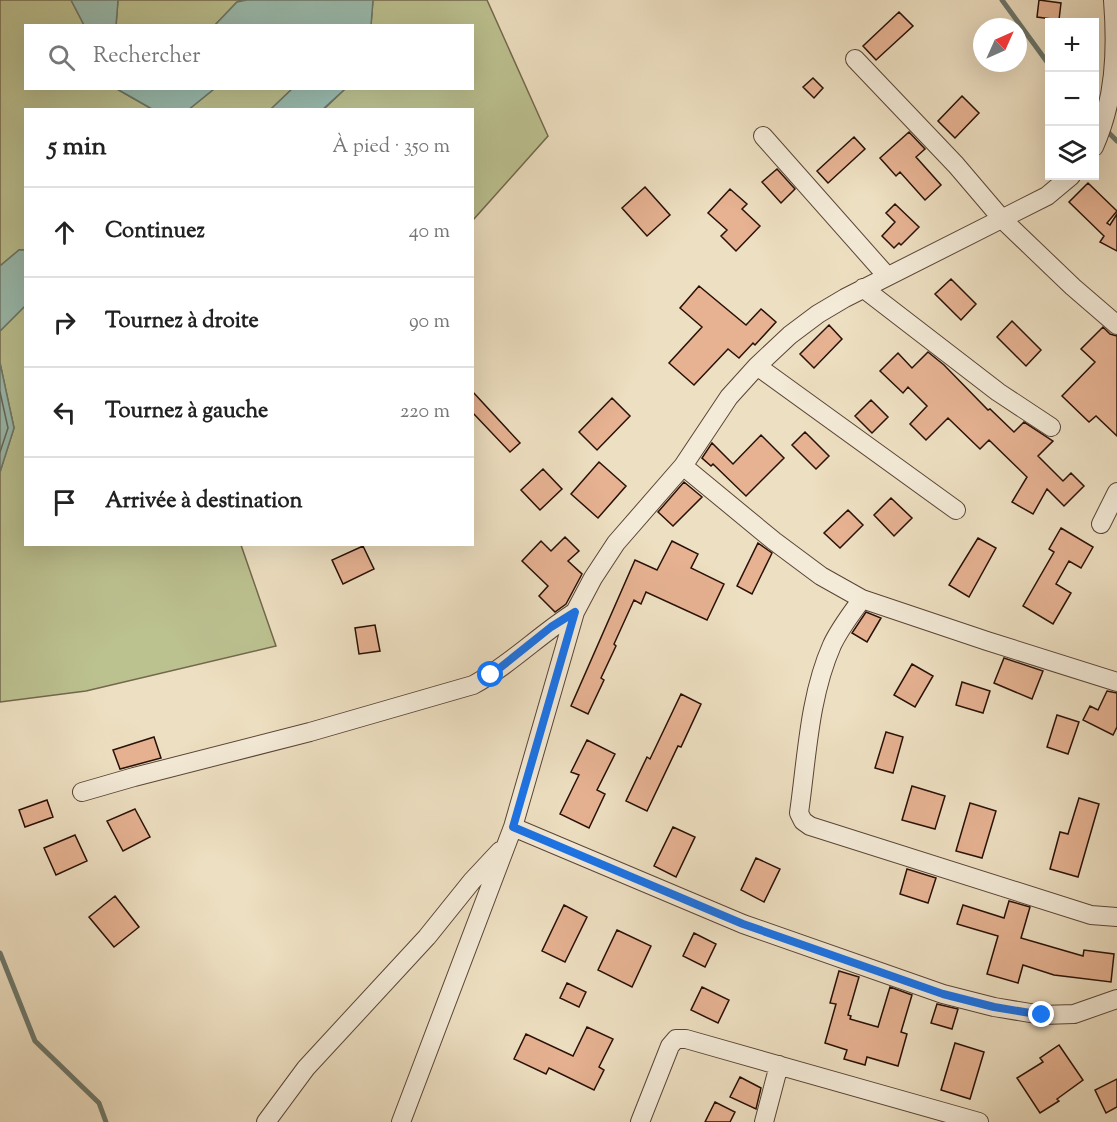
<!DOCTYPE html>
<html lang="fr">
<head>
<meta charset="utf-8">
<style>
  :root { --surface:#fff; --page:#f6f6f6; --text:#222; --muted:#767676; --line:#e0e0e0 }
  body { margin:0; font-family:"Sorts Mill Goudy",serif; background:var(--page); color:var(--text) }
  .controls { position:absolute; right:18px; top:18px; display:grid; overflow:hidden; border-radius:0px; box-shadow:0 6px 24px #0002 }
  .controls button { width:54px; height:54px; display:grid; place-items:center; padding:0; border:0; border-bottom:2px solid var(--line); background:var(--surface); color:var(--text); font:30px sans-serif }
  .compass { position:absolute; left:973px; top:18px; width:54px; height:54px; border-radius:50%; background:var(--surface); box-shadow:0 6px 24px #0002; rotate:45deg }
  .stop { position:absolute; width:18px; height:18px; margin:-14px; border:4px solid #1a73e8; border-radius:50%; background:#fff }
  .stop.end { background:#1a73e8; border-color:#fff; box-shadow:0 2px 6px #0008 }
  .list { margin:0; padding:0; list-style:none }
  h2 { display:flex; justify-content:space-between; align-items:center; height:78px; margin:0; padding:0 24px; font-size:26px }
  h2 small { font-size:20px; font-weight:400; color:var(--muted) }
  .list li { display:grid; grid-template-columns:39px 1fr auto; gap:18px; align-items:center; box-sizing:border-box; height:90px; padding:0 24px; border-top:2px solid var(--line) }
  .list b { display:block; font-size:22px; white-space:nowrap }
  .list em { font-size:20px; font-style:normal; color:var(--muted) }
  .icon { flex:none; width:33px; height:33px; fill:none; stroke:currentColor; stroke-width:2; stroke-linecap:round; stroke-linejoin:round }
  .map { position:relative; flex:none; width:1117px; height:1122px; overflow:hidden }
  .search { position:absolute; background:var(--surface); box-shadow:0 6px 24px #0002; left:24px; top:24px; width:450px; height:66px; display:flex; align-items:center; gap:15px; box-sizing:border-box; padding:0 21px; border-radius:0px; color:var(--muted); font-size:22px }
  .panel { position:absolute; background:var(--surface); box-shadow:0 6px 24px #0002; left:24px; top:108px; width:450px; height:438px; border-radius:0px }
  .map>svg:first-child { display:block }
</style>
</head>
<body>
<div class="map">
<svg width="1117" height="1122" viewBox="0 0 1117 1122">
  <rect width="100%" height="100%" fill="#eddfc1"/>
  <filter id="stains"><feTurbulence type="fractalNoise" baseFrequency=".00333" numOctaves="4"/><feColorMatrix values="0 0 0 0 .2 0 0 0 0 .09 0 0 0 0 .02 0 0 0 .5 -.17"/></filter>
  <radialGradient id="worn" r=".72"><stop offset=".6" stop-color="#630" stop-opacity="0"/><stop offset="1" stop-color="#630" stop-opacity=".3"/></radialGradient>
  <path fill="#bcc190" stroke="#72684c" stroke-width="1.5" d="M0,0H71L84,25L26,26V88L117,89L152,109L26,110L25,250H19L0,266Z
    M118,0H247L237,2L215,25L116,26Z
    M373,0H487L548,136L473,220L472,110H323L345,89L472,88V26L371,25Z
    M214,89H292L271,109L188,110Z
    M25,306L26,544L241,545L276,646L86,691L0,702V472L14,428L0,363V331Z"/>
  <path fill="#9abdb0" stroke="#6d786c" stroke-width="1.5" d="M71,0H118L116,25H84Z
    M247,0H373L371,25H215L237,2Z
    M117,89H214L188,110L152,109Z
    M292,89V88L345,89L323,109H271Z
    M19,250H25V306L0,331V266Z
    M0,363L14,428L0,472Z"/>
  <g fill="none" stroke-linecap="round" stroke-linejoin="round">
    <path stroke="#62665c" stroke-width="1.5" d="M0,392L8,428L0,452"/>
    <path stroke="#6d786c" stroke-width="5" d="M1002,0L1050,66
      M1105,129L1117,141
      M0,953L35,1041L99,1103L106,1122"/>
  </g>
  <path fill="#e6b292" stroke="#291007" stroke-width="1.5" d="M1039,0L1061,3L1059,20L1037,17Z
    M899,12L913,26L876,60L863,46Z
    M813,78L823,88L814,98L803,87Z
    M962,96L979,113L955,138L938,121Z
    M909,132L925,149L916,157L941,185L925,200L900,172L896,176L880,158Z
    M854,137L865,149L828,183L817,171Z
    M777,169L795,189L781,203L762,182Z
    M1088,183L1117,211L1107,223L1110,225L1117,214V251L1100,242L1104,236L1069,202Z
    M645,187L670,215L647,236L622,208Z
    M730,189L747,204L742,209L760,226L736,251L721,236L727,230L708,213Z
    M895,204L919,227L901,245L899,243L894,248L882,236L895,222L886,213Z
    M951,279L976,304L961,320L935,294Z
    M699,286L746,325L761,309L776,322L755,345L753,343L739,358L728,349L694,385L669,363L702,327L680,308Z
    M1012,321L1041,350L1026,366L997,337Z
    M829,325L842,339L814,368L800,354Z
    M1103,327L1110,334L1117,336V436L1096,416L1089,422L1062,396L1095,362L1081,349Z
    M928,352L944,365L988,410L990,409L1014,432L1024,422L1053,441L1038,456L1063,481L1071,473L1084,486L1064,506L1047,489L1033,514L1012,502L1027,477L989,440L980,449L948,418L926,440L910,424L927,406L908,387L903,393L880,371L898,353L912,368Z
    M472,391L520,443L510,452L472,412Z
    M612,398L630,416L597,450L579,432Z
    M871,400L888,417L872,433L855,416Z
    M805,432L829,456L816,469L792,445Z
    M761,435L784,458L746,496L713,464L711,466L702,458L712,443L733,464Z
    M599,462L626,486L598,518L571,494Z
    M543,469L562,489L540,510L521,490Z
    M684,482L702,497L673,526L658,512Z
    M891,498L912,518L894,536L874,515Z
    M848,510L863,525L840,548L824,533Z
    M1061,528L1093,547L1081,568L1069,561L1056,584L1071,593L1053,624L1023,606L1054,552L1049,549Z
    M565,537L579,551L568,561L582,574L566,604L555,612L539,596L548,586L522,561L541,541L551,551Z
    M978,538L996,548L969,597L949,585Z
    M672,541L698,554L691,568L724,584L707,620L646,592L641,604L634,600L614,644L616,646L601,678L604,680L588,714L571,706L635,560L657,570Z
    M758,543L772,553L752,594L737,586Z
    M363,546L374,569L343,584L332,560Z
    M866,612L881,618L867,642L852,633Z
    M375,625L380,651L359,654L355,628Z
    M1004,658L1043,671L1032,699L994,683Z
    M912,664L933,676L915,707L894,695Z
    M962,682L990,691L983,713L956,705Z
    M1107,691L1117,693V727L1113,735L1083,720L1090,706L1098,710Z
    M681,694L701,704L681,747L678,746L647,811L626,801L647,757L650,759Z
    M1057,715L1079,722L1068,754L1047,747Z
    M886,732L903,737L893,773L875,768Z
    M154,737L161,758L120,769L113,750Z
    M587,740L615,754L597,790L605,794L589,828L560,814L579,775L571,772Z
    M912,786L945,796L935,829L902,820Z
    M1079,798L1099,804L1078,877L1050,869L1060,832L1068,834Z
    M47,800L53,817L25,827L19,810Z
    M970,803L996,811L982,858L956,851Z
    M135,809L150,837L123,851L107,821Z
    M673,827L695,837L676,877L654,866Z
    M75,835L87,861L56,875L44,848Z
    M756,858L780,869L764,902L741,890Z
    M907,869L936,878L928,903L900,894Z
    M115,896L139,927L114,947L89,917Z
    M1009,901L1030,907L1021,938L1083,956L1084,950L1114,954L1111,982L1054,975L1023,965L1018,983L987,974L998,936L957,924L963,905L1004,918Z
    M564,905L587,917L565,962L542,951Z
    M617,930L651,946L632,987L598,970Z
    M694,933L716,944L705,967L683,956Z
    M839,971L859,977L848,1015L851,1016L850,1019L878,1027L890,987L912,995L901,1032L907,1034L898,1066L867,1057L865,1065L844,1059L847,1050L825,1043L836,1004L830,1003Z
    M567,983L586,992L579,1007L560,998Z
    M702,987L729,1000L718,1023L691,1010Z
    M937,1004L958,1009L952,1029L931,1023Z
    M587,1027L613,1039L599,1067L604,1070L594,1090L549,1068L546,1074L514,1059L526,1034L573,1056Z
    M955,1043L984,1052L970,1099L941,1090Z
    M1059,1045L1083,1080L1057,1099L1059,1101L1040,1113L1017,1078L1043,1062L1040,1058Z
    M740,1077L761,1088L756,1109L730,1097Z
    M1117,1079V1107L1106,1113L1095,1090Z
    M715,1102L735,1112L730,1122H705Z"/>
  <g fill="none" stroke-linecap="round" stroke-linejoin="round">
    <g stroke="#5a4436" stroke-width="20">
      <path id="street" d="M855,59L956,165L1002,219L1073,287L1117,325
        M763,136L887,276
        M1094,147C1115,100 1117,51 1113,0
        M863,288L998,392L1051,427
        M757,366L956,510
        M683,466L774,541L821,576L862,599L987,641L1117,682
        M1101,524L1117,492
        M862,599C851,614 840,628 832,645C809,697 807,757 799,813L803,821L810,826L1091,915L1117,917
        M82,792L134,777L310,732L473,685C510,665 540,634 575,612
        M513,827L743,924L943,994L994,1007L1042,1015L1074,1014L1117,999
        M266,1122L306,1068L427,937L472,881L500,851
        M401,1122L513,827L575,612L593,578L616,543L683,466L729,397L757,366L790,335L818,314L845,298L1047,196L1071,176
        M640,1122L670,1046L676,1039H686L979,1122
        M764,1122L779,1065"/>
    </g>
    <use href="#street" stroke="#f3ead7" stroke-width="18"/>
  </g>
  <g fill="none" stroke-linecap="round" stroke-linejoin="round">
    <path stroke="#1a73e8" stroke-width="8" d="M491,675L551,627L575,612L513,827L743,924L943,994L994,1007L1042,1015"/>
  </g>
  <rect width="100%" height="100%" filter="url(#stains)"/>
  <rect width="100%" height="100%" fill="url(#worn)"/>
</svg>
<div class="controls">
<button>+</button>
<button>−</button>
<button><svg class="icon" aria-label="layers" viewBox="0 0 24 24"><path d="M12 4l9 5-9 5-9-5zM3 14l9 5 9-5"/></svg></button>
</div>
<svg class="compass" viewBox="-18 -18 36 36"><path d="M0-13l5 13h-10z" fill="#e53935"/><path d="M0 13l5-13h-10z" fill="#767676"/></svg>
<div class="stop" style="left:491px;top:675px"></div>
<div class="stop end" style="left:1042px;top:1015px"></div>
<div class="search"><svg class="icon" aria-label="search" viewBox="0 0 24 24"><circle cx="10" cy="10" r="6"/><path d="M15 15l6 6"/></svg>Rechercher</div>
<section class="panel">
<h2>5 min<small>À pied · 350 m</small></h2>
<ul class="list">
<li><svg class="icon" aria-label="ahead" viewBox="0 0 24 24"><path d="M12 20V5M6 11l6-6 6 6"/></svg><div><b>Continuez</b></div><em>40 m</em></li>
<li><svg class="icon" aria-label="right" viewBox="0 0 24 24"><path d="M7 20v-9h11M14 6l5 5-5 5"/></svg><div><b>Tournez à droite</b></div><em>90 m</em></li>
<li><svg class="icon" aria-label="left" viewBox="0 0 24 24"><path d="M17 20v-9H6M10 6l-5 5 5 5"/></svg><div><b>Tournez à gauche</b></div><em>220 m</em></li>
<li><svg class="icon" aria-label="arrive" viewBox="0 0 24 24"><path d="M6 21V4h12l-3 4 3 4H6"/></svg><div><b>Arrivée à destination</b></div></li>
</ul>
</section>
</div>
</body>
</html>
